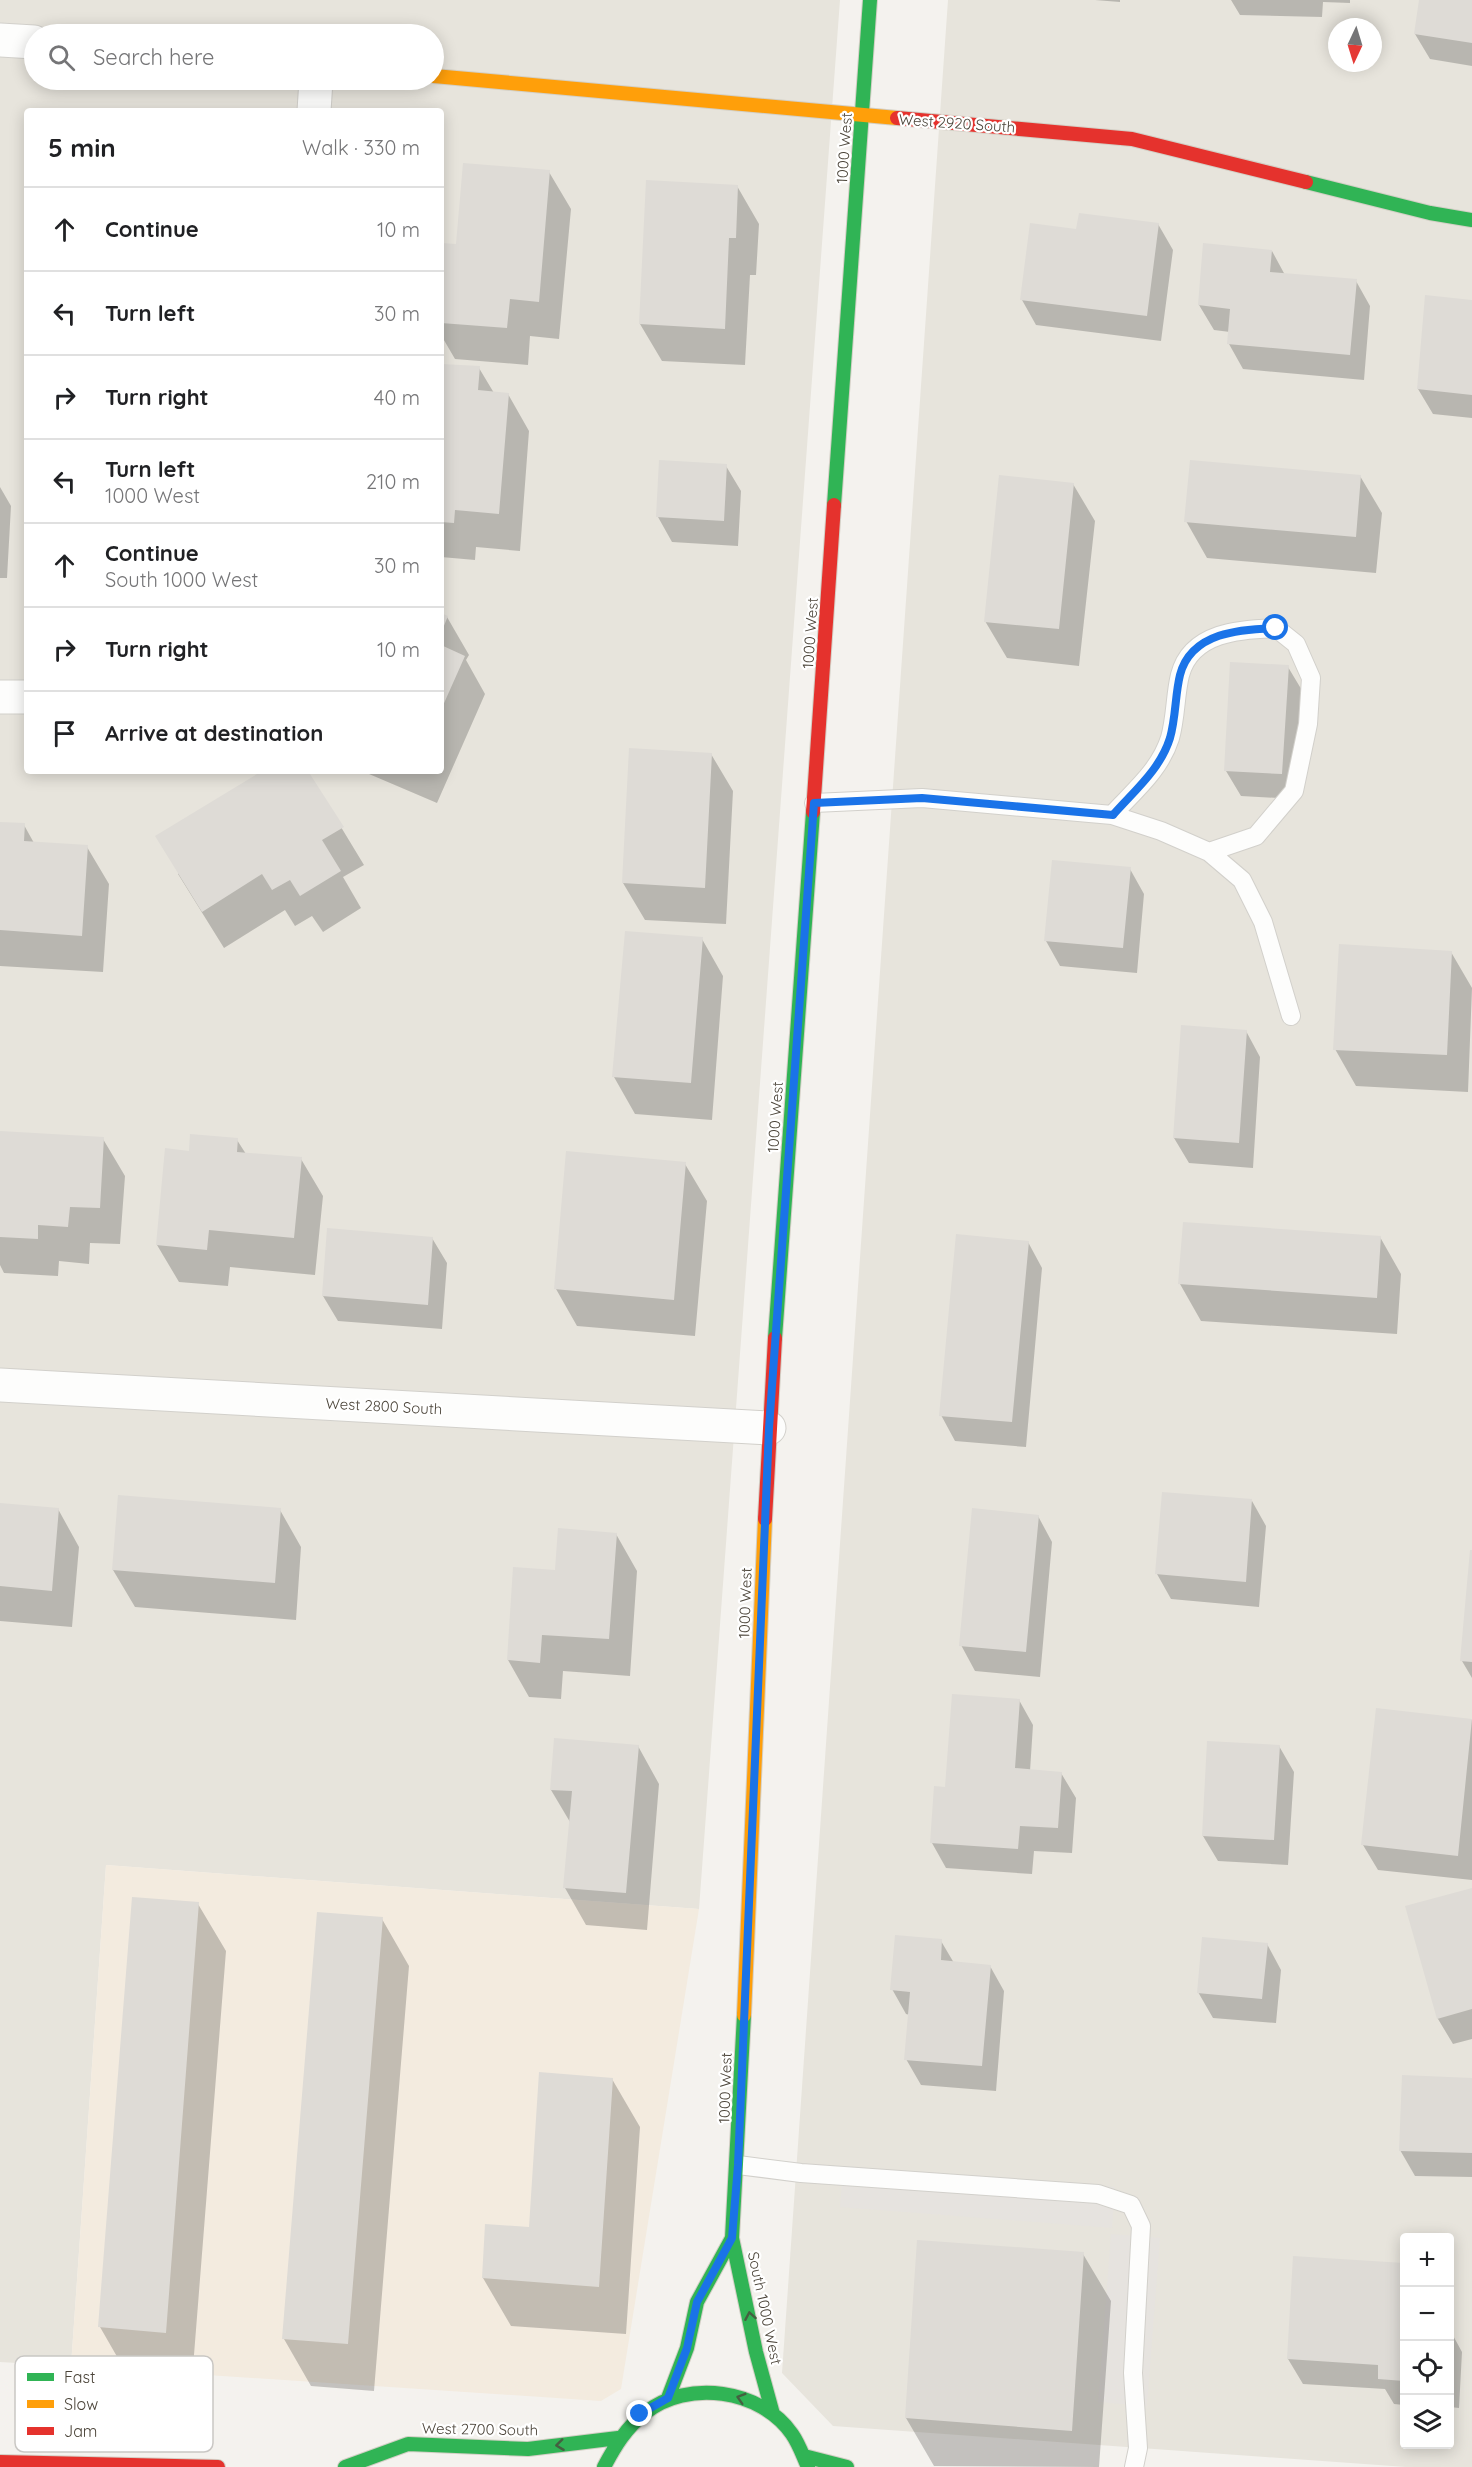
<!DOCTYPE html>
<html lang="en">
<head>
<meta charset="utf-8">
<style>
  :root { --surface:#fff; --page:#f6f6f6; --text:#202124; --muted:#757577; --line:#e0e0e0 }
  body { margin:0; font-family:Quicksand,sans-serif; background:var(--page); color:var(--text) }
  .controls { position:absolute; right:18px; bottom:18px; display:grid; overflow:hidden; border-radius:6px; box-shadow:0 3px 15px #0003 }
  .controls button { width:54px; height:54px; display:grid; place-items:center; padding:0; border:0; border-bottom:2px solid var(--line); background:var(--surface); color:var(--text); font:30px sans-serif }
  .compass { position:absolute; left:1328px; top:18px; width:54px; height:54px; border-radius:50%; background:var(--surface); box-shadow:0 3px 15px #0003; rotate:184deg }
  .stop { position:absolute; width:18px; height:18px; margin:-14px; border:4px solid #1a73e8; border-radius:50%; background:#fff }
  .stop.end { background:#1a73e8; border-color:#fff; box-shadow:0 2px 6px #0008 }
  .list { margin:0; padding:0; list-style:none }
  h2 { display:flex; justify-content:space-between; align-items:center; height:78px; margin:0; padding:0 24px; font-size:26px }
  h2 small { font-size:20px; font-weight:400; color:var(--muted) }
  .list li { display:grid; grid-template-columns:39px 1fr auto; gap:18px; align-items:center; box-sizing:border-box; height:84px; padding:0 24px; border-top:2px solid var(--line) }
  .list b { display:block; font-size:22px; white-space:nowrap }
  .list p { margin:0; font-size:20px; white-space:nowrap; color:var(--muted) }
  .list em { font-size:20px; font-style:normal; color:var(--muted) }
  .icon { flex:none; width:33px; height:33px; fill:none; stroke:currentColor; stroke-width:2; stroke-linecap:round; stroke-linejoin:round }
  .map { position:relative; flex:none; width:1472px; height:2467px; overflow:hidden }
  .search { position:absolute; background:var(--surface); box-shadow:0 3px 15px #0003; left:24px; top:24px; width:420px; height:66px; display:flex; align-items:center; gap:15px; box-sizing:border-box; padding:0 21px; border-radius:33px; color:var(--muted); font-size:22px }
  .panel { position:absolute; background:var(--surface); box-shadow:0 3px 15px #0003; left:24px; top:108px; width:420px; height:666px; border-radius:6px }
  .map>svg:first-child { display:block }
</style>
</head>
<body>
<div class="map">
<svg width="1472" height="2467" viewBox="0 0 1472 2467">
  <rect width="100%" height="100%" fill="#f4f2ee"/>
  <path fill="#e7e4dc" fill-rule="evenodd" d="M0,0H840L699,1909L106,1865L71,2366L0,2362ZM34,34H434V80H34ZM27,111H441V771H27Z
    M948,0H1472V2467H1406L833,2426L782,2373ZM1337,27H1373V63H1337ZM1404,2238H1450V2444H1404Z"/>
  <path fill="#f3ebdf" d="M106,1865L699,1909L621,2389L601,2401L71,2366Z"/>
  <path fill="#e6e3df" d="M843,2166L1115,2187L1112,2228L840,2207Z
    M1111,2234L1160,2238L1147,2406L1098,2402Z"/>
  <path fill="#0003" d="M1095,0H1120V2Z
    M1231,0H1350V3L1323,2L1322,17L1240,15Z
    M1420,0H1472V66L1430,59L1415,34Z
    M549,172L571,209L559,339L530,336L528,365L455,359L441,335V244L457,245Z
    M737,186L759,224L756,275H750L745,365L662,361L640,324Z
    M1158,224L1173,250L1161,341L1036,325L1022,300Z
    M1272,251L1285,275L1356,281L1370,306L1364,380L1243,369L1229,344L1230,332L1214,330L1199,305Z
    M1472,301V418L1433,414L1418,389Z
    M441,365L479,368L494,393L508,394L529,431L520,551L476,547L475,560L441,557Z
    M726,466L741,491L738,546L672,542L658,517Z
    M1360,476L1382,513L1376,573L1207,558L1186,521Z
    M1073,484L1095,521L1079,666L1007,658L985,621Z
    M0,487L11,506L7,578H0Z
    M441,615L447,617L469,655L466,660L485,694L437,803L362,771H441Z
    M1288,667L1303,692L1296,799L1241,796L1226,771Z
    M631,750L711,754L733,791L726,924L645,920L623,883Z
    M264,771H307L364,865L343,877L361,908L323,932L312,916L295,926L285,910L224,948L178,874Z
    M0,823L24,825L34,843L87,847L109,884L103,972L0,966Z
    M1130,869L1144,894L1137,973L1060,966L1046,941Z
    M702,939L723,976L712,1120L635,1114L614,1077Z
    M1451,952L1472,988L1468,1092L1356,1086L1335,1049Z
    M1246,1031L1260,1057L1253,1168L1189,1163L1174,1138Z
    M0,1133L103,1139L125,1176L120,1244L90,1243L89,1264L59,1261L58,1276L4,1273L0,1265Z
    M237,1140L246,1154L301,1159L323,1196L315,1275L230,1267L228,1286L179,1282L157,1245L190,1153Z
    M685,1164L707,1201L695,1336L577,1326L556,1289Z
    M328,1230L432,1238L447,1263L442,1329L338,1321L323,1296Z
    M1380,1237L1401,1274L1397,1334L1201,1321L1180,1284Z
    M1028,1242L1042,1268L1026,1447L955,1441L941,1415Z
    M1252,1501L1266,1526L1259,1607L1171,1599L1157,1574Z
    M0,1504L58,1509L79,1547L72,1627L0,1621Z
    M280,1510L301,1547L296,1620L135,1607L113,1570Z
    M1038,1516L1052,1542L1040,1677L975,1671L961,1645Z
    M616,1534L637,1571L630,1676L563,1671L561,1699L529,1697L508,1660L556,1572Z
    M1472,1551V1678L1462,1661Z
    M1019,1700L1033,1725L1030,1771L1061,1773L1076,1798L1072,1853L1034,1851L1032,1874L946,1868L932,1843L947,1789Z
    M1377,1710L1472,1720V1880L1378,1870L1363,1845Z
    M638,1746L659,1784L647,1930L586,1925L565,1888L570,1822L551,1790Z
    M1279,1746L1294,1772L1288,1865L1218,1861L1203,1836Z
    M1472,1891V2039L1453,2044L1438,2019L1407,1907Z
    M198,1904L226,1951L192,2380L127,2374L100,2327Z
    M382,1919L409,1966L374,2391L311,2386L284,2339Z
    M941,1941L954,1963L990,1966L1004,1991L996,2091L921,2085L906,2059L910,2015L906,2014L892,1989Z
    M1267,1944L1281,1970L1276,2023L1213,2018L1198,1992Z
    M612,2079L640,2127L626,2334L511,2326L483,2278L486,2225L530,2229Z
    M1472,2079V2177L1415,2176L1400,2150Z
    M919,2241L1083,2254L1111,2301L1099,2467L934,2466L906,2418Z
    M1294,2258L1404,2265V2405L1394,2404L1385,2389L1303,2384L1288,2359Z
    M1450,2330L1462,2352L1459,2408L1450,2407Z"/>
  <path fill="#dedbd6" d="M1419,0H1472V43L1414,34Z
    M463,163L550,170L539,302L510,299L507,328L441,323V243L456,244Z
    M646,180L738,185L736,238H729L725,329L639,324Z
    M1079,213L1159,223L1147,316L1020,300L1030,223L1076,229Z
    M1203,243L1272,250L1270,272L1357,279L1350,355L1227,344L1230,309L1198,305Z
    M1425,295L1472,300V395L1417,389Z
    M441,364L480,366L478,390L509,393L499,514L455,510L454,523L441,522Z
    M659,460L727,464L724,521L656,517Z
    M1190,460L1361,475L1356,537L1184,522Z
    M999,475L1074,483L1059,629L984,622Z
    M441,613L448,616L441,633Z
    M441,645L465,656L441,710Z
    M1230,662L1289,665L1282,774L1224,771Z
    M629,748L712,753L705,888L622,883Z
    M262,771H308L344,827L322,840L341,871L300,896L290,880L272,890L262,874L202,912L155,836Z
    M0,822L25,823L24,841L88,845L82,936L0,930Z
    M1052,860L1131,867L1123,948L1044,941Z
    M625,931L703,937L691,1083L612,1077Z
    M1339,944L1452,951L1447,1055L1333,1050Z
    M1181,1025L1247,1030L1239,1143L1173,1138Z
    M0,1131L104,1137L100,1208L70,1207L68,1227L38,1225V1239L0,1237Z
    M190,1134L238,1138L237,1152L302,1157L294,1238L209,1230L207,1250L156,1245L165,1148L189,1151Z
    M566,1151L686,1162L674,1300L554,1289Z
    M1183,1222L1381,1236L1377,1298L1178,1284Z
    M327,1228L433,1237L428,1305L322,1296Z
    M956,1234L1029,1241L1012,1422L939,1416Z
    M1162,1492L1252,1499L1246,1582L1155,1574Z
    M118,1495L281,1508L275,1583L112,1570Z
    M0,1503L59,1508L52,1591L0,1586Z
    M972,1508L1039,1515L1026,1652L959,1646Z
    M558,1528L617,1533L609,1639L542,1635L540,1663L507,1660L513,1567L555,1570Z
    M1470,1550H1472V1662L1460,1661Z
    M952,1694L1020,1699L1015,1768L1062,1772L1058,1828L1020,1826L1018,1849L930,1843L934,1786L945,1787Z
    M1376,1708L1472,1719L1458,1856L1361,1845Z
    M554,1738L639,1745L626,1893L563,1888L572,1791L550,1790Z
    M1207,1741L1280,1745L1274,1840L1202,1836Z
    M1472,1888V2009L1437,2019L1405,1906Z
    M132,1897L199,1902L166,2333L98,2327Z
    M317,1912L383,1917L348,2344L282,2339Z
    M895,1935L942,1939L941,1960L991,1965L982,2066L904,2060L910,1992L890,1990Z
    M1202,1937L1268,1943L1262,1999L1197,1993Z
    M539,2072L613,2078L599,2287L482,2278L485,2224L529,2227Z
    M1402,2075L1472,2078V2153L1399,2151Z
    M917,2240L1084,2252L1072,2431L905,2418Z
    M1293,2256L1404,2263V2381L1378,2379V2365L1287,2359Z"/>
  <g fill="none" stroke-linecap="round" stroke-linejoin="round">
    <g stroke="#d2d0cb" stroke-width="20">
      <path id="lane" d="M814,803L922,798L1112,815L1161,831L1209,852L1242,880L1263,922L1291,1016
        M1112,815C1134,791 1160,770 1170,738C1176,717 1175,695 1180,675C1191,632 1241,629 1276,628L1296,644L1311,678L1308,724L1294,791L1256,836L1209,852
        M738,2165L801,2173L1098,2194L1131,2205L1141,2226L1133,2373L1138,2448L1134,2467"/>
    </g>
    <g stroke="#d2d0cb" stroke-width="35">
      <path id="street" d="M0,40L34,42
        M314,111L316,80
        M0,697H27
        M0,1385L769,1428"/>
    </g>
    <g stroke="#d3cfc5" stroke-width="16">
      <path id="fast" d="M1306,182L1430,213L1472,220
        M834,505L870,0
        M775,1338L813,812
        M744,2015L732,2238L756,2352L773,2414
        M668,2398L687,2348L697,2302L732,2238
        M804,2456L847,2467
        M345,2467L408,2444L528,2449L618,2438
        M604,2467C615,2446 626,2428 645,2413C687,2379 761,2389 792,2434C799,2444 803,2456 808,2467"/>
    </g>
    <g stroke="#d3cfc5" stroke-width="16">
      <path id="slow" d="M434,76L897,118
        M744,2015L765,1519"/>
    </g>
    <g stroke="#d3cfc5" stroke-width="16">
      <path id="jam" d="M897,118L1132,139L1306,182
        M813,812L834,505
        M765,1519L775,1338
        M0,2462L218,2467"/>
    </g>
    <use href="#lane" stroke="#fdfdfc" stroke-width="18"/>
    <use href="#street" stroke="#fdfdfc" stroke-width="33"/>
    <use href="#fast" stroke="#30b455" stroke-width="14"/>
    <use href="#slow" stroke="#ff9f0a" stroke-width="14"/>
    <use href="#jam" stroke="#e5322d" stroke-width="14"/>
  </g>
  <defs><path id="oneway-chevron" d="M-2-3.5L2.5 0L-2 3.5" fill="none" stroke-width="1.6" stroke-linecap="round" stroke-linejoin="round" transform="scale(1.5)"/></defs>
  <g stroke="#446040">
    <use href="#oneway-chevron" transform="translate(750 2316) rotate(-100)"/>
    <use href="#oneway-chevron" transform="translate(741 2398) rotate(-163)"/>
    <use href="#oneway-chevron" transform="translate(560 2445) rotate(173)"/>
  </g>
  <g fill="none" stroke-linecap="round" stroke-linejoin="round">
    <path stroke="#1a73e8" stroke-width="8" d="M640,2414L668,2398L687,2348L697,2302L732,2238L738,2165L769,1428L814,803L922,798L1113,815C1134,791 1160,770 1170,738C1176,717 1175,695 1180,675C1191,632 1241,629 1276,628"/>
  </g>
  <g text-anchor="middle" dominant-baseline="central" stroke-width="4.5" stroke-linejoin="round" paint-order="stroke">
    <g font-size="15" fill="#4b4439" stroke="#fff">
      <text transform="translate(957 123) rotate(4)">West 2920 South</text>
      <text transform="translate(844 148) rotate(-86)">1000 West</text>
      <text transform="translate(810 633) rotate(-86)">1000 West</text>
      <text transform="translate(775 1117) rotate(-86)">1000 West</text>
      <text transform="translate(384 1406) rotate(3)">West 2800 South</text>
      <text transform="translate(745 1603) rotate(-88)">1000 West</text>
      <text transform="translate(725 2088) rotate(-88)">1000 West</text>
      <text transform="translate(765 2308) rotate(78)">South 1000 West</text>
      <text transform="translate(480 2429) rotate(1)">West 2700 South</text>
    </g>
  </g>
  <rect x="15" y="2356" width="198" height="96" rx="9" fill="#fff" stroke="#c9c7c4" stroke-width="1.5"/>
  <rect x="27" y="2373" width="27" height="8" fill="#30b455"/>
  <rect x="27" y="2400" width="27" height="8" fill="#ff9f0a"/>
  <rect x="27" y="2427" width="27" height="8" fill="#e5322d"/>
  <g font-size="16" fill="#4b4439">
    <text x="64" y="2383">Fast</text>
    <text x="64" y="2410">Slow</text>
    <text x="64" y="2437">Jam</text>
  </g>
</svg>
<div class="controls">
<button>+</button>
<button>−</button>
<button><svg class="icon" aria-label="locate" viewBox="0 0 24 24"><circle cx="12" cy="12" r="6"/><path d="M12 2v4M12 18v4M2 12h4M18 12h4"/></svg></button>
<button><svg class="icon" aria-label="layers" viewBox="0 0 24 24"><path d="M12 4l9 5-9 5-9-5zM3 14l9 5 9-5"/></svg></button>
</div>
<svg class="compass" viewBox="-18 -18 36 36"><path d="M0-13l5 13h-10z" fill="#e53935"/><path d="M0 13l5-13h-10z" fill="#757577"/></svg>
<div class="stop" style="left:1276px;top:628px"></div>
<div class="stop end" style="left:640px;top:2414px"></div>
<div class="search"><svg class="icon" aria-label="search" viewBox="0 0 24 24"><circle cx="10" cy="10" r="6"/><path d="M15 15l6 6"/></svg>Search here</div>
<section class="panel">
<h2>5 min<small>Walk · 330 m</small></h2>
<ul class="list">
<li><svg class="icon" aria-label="ahead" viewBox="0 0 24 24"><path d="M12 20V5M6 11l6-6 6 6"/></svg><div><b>Continue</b></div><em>10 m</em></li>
<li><svg class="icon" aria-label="left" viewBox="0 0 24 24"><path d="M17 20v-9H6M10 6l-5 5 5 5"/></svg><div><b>Turn left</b></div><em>30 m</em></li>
<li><svg class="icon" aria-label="right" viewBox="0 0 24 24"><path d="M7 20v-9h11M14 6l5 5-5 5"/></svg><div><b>Turn right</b></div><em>40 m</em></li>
<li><svg class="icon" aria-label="left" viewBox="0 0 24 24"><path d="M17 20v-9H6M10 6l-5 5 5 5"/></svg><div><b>Turn left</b><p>1000 West</p></div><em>210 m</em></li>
<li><svg class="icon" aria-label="ahead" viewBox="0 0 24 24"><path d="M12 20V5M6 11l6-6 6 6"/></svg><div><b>Continue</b><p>South 1000 West</p></div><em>30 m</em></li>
<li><svg class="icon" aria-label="right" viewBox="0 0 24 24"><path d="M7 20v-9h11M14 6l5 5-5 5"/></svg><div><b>Turn right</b></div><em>10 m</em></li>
<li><svg class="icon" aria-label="arrive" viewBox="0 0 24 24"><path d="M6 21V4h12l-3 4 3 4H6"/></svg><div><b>Arrive at destination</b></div></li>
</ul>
</section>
</div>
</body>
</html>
